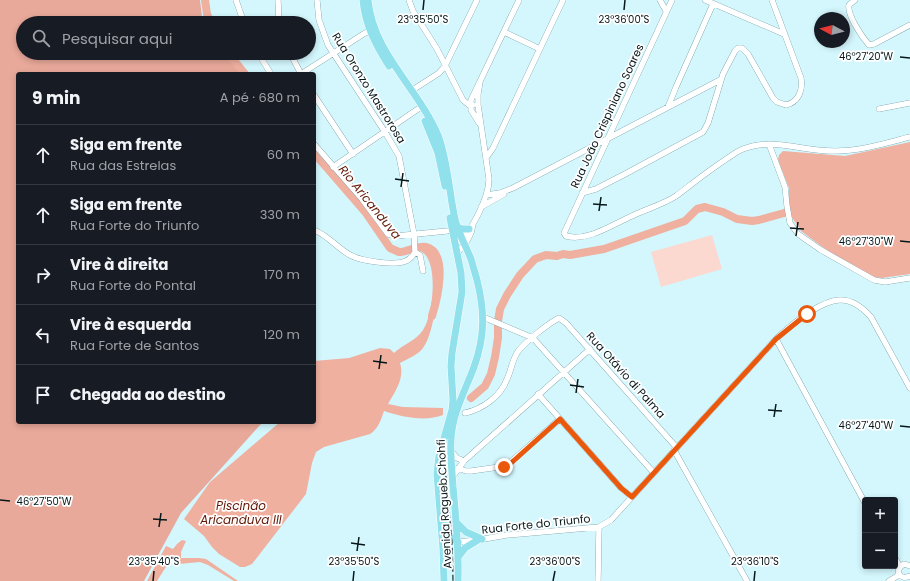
<!DOCTYPE html>
<html lang="pt">
<head>
<meta charset="utf-8">
<style>
  :root { --surface:#171b24; --page:#20242c; --text:#f1f3f6; --muted:#9ea1a6; --line:#363941 }
  body { margin:0; font-family:Poppins,sans-serif; background:var(--page); color:var(--text) }
  .controls { position:absolute; right:12px; bottom:12px; display:grid; overflow:hidden; border-radius:4px; box-shadow:0 2px 6px #0003 }
  .controls button { width:36px; height:36px; display:grid; place-items:center; padding:0; border:0; border-bottom:1px solid var(--line); background:var(--surface); color:var(--text); font:20px sans-serif }
  .compass { position:absolute; left:814px; top:12px; width:36px; height:36px; border-radius:50%; background:var(--surface); box-shadow:0 2px 6px #0003; rotate:277deg }
  .stop { position:absolute; width:12px; height:12px; margin:-9px; border:3px solid #ea580c; border-radius:50%; background:#fff }
  .stop.end { background:#ea580c; border-color:#fff; box-shadow:0 1px 4px #0008 }
  .list { margin:0; padding:0; list-style:none }
  h2 { display:flex; justify-content:space-between; align-items:center; height:52px; margin:0; padding:0 16px; font-size:17px }
  h2 small { font-size:13px; font-weight:400; color:var(--muted) }
  .list li { display:grid; grid-template-columns:26px 1fr auto; gap:12px; align-items:center; box-sizing:border-box; height:60px; padding:0 16px; border-top:1px solid var(--line) }
  .list b { display:block; font-size:15px; white-space:nowrap }
  .list p { margin:0; font-size:13px; white-space:nowrap; color:var(--muted) }
  .list em { font-size:13px; font-style:normal; color:var(--muted) }
  .icon { flex:none; width:22px; height:22px; fill:none; stroke:currentColor; stroke-width:2; stroke-linecap:round; stroke-linejoin:round }
  .map { position:relative; flex:none; width:910px; height:581px; overflow:hidden }
  .search { position:absolute; background:var(--surface); box-shadow:0 2px 6px #0003; left:16px; top:16px; width:300px; height:44px; display:flex; align-items:center; gap:10px; box-sizing:border-box; padding:0 14px; border-radius:22px; color:var(--muted); font-size:15px }
  .panel { position:absolute; background:var(--surface); box-shadow:0 2px 6px #0003; left:16px; top:72px; width:300px; height:352px; border-radius:4px }
  .map>svg:first-child { display:block }
</style>
</head>
<body>
<div class="map">
<svg width="910" height="581" viewBox="0 0 910 581">
  <rect width="100%" height="100%" fill="#d3f7fd"/>
  <path fill="#fbd9d0" d="M712,235L722,269L661,287L651,252Z"/>
  <path fill="#e8a99a" d="M0,0H200L202,17L205,23H23V53H226L240,74H18V422H264L260,425L181,513L144,581H0Z"/>
  <path fill="#efb0a0" d="M910,142V274L882,278L873,277L836,257L801,231L791,216L789,206V188L778,160L779,155L783,151L845,156Z
    M416,244C427,245 434,253 437,264C441,280 434,335 423,348C418,355 407,359 400,363C405,378 395,392 388,404L403,407L443,408V415C425,422 402,417 384,411C381,420 378,429 370,434L324,447L316,452L312,463L306,494L252,564L245,567H240L219,554L212,547L204,536L184,519L210,482L280,422H314V361L349,358L380,348L390,349L394,353C403,344 416,341 423,330C433,316 439,262 422,252C417,249 412,250 407,252V247Z
    M182,540L186,541L181,552V558H199L206,559L238,581H234L208,565L200,562L179,564L173,559H171L157,581H147L166,546L173,549L177,544Z"/>
  <g fill="none" stroke-linecap="round" stroke-linejoin="round">
    <path stroke="#efb0a0" stroke-width="8" d="M205,0L207,14L211,23
      M228,53L245,74
      M314,153L366,213L390,248L399,252C408,252 418,245 426,247C449,253 437,300 432,316
      M471,398L485,386L491,374L495,357L498,338V321L500,309L507,295L520,275L535,259L546,255L557,256L563,254L570,255L604,249L685,221L697,209L705,207L723,212L737,219L752,221L759,220L795,210"/>
    <g stroke="#628d94" stroke-width="6">
      <path id="minor" d="M236,0L244,23
        M278,0L279,23
        M409,0L413,11L437,49L463,100L469,105H473
        M660,0L666,11
        M672,0L565,231L564,233L566,236C588,242 613,224 632,216C646,209 662,205 676,196C692,184 708,171 725,160C731,156 736,152 743,149C773,137 805,152 836,151C861,151 886,143 910,137
        M705,0L784,34
        M855,0L849,5C847,15 862,37 869,45L874,44L910,25
        M504,32L540,49
        M258,53L271,74
        M290,53L301,74
        M301,74L365,33L374,29
        M411,91L439,73L445,66L477,0
        M314,95L353,154
        M668,107L676,87L713,4
        M879,109L910,103
        M479,123L471,110V100L519,0
        M314,144L362,199L388,234L396,236L447,231
        M769,144L785,187L787,206L790,223L798,234L821,250L874,280L885,282L910,278
        M486,158L493,148L563,0
        M333,167L418,109
        M582,193L596,189L627,173L703,132L708,123L723,74L735,51L738,48H742L748,54L773,98L777,102L786,105C799,102 803,90 801,78L772,0
        M486,195L500,193L513,188L720,80
        M481,207L504,194
        M314,230C329,236 337,248 350,255C361,261 394,266 406,261C410,259 413,256 415,252L414,234L399,156L385,132L328,45L319,20L317,0
        M456,244C471,234 489,197 489,179L478,105V94L480,82
        M415,252L420,255L423,271
        M458,252C466,244 472,235 473,224
        M483,317L533,338L654,473
        M776,339L865,503
        M538,394L621,488L632,497
        M465,413C483,409 501,396 507,379C511,371 512,361 517,353C522,344 549,323 559,318L566,323L677,448
        M674,450L747,581
        M451,451L457,458L464,461
        M458,468L466,471H471L506,466L560,419
        M453,476L464,461L590,349
        M458,542L478,540L507,535L599,527L611,520L776,339C791,325 817,302 839,300C852,299 863,308 871,317L910,388
        M895,558L900,567
        M910,566L904,564C893,570 900,581 910,576
        M598,581L599,527
        M889,581L899,575"/>
    </g>
    <g stroke="#fff" stroke-width="8">
      <path id="major" d="M363,0C365,25 376,45 389,66
        M368,0C373,53 418,88 438,135C448,162 449,192 455,219C458,233 466,246 471,259C473,266 475,273 477,280C485,312 485,336 474,367C465,391 452,414 451,440C450,455 452,471 453,486C456,518 459,549 458,581
        M425,121L438,153L445,186
        M457,227L463,229H469
        M456,522L466,532L482,539
        M445,525L447,535L458,542
        M458,557L465,548L478,540
        M444,581L443,549L437,474L439,456L452,410L453,400L451,366L452,353L462,292L461,273L450,218"/>
    </g>
    <use href="#minor" stroke="#fff" stroke-width="5.5"/>
    <use href="#major" stroke="#91e1ec" stroke-width="7"/>
    <path stroke="#3d5357" stroke-width="1.5" stroke-dasharray="6 3" stroke-linecap="butt" d="M445,467L452,543L453,581"/>
  </g>
  <g fill="none" stroke-linecap="round" stroke-linejoin="round">
    <path stroke="#ea580c" stroke-width="5" d="M504,467L510,464L560,419L621,488L632,497L776,339L807,314"/>
  </g>
  <path fill="none" stroke="#07181b" stroke-width="1.5" d="M423,10L424,0M624,10L625,0M900,57L910,58M395,179L409,181M401,187L403,173M593,204L607,205M599,211L601,197M790,228L804,229M796,236L798,222M900,241L910,242M373,361L387,363M379,369L381,355M570,385L584,387M576,393L578,379M768,410L782,411M774,417L776,404M900,426L910,427M0,500L10,501M153,519L167,520M159,527L161,513M351,543L365,545M357,551L359,537M153,581L154,571M353,581L354,571M553,581L555,571M754,581L755,571"/>
  <g text-anchor="middle" dominant-baseline="central" stroke-width="3.5" stroke-linejoin="round" paint-order="stroke">
    <g font-size="11" fill="#07181b" stroke="#fff">
      <text transform="translate(369 88) rotate(58)">Rua Oronzo Mastrorosa</text>
      <text transform="translate(607 116) rotate(-65)">Rua João Crispiniano Soares</text>
      <text transform="translate(626 375) rotate(48)">Rua Otávio di Palma</text>
      <text transform="translate(444 504) rotate(-93)">Avenida Ragueb Chohfi</text>
      <text transform="translate(536 524) rotate(-6)">Rua Forte do Triunfo</text>
    </g>
    <g font-size="12" font-style="italic" fill="#601705" stroke="#fff">
      <text transform="translate(370 202) rotate(51)">Rio Aricanduva</text>
      <text x="241" y="505">Piscinão<tspan x="241" dy="14">Aricanduva III</tspan></text>
    </g>
  </g>
  <g font-size="10" text-anchor="middle" fill="#07181b" stroke="#fff" stroke-width="3.5" stroke-linejoin="round" paint-order="stroke">
    <text x="423" y="23">23°35'50"S</text>
    <text x="624" y="23">23°36'00"S</text>
    <text x="866" y="60">46°27'20"W</text>
    <text x="866" y="245">46°27'30"W</text>
    <text x="866" y="429">46°27'40"W</text>
    <text x="44" y="505">46°27'50"W</text>
    <text x="154" y="565">23°35'40"S</text>
    <text x="354" y="565">23°35'50"S</text>
    <text x="555" y="565">23°36'00"S</text>
    <text x="755" y="565">23°36'10"S</text>
  </g>
</svg>
<div class="controls">
<button>+</button>
<button>−</button>
</div>
<svg class="compass" viewBox="-18 -18 36 36"><path d="M0-13l5 13h-10z" fill="#e53935"/><path d="M0 13l5-13h-10z" fill="#9ea1a6"/></svg>
<div class="stop" style="left:807px;top:314px"></div>
<div class="stop end" style="left:504px;top:467px"></div>
<div class="search"><svg class="icon" aria-label="search" viewBox="0 0 24 24"><circle cx="10" cy="10" r="6"/><path d="M15 15l6 6"/></svg>Pesquisar aqui</div>
<section class="panel">
<h2>9 min<small>A pé · 680 m</small></h2>
<ul class="list">
<li><svg class="icon" aria-label="ahead" viewBox="0 0 24 24"><path d="M12 20V5M6 11l6-6 6 6"/></svg><div><b>Siga em frente</b><p>Rua das Estrelas</p></div><em>60 m</em></li>
<li><svg class="icon" aria-label="ahead" viewBox="0 0 24 24"><path d="M12 20V5M6 11l6-6 6 6"/></svg><div><b>Siga em frente</b><p>Rua Forte do Triunfo</p></div><em>330 m</em></li>
<li><svg class="icon" aria-label="right" viewBox="0 0 24 24"><path d="M7 20v-9h11M14 6l5 5-5 5"/></svg><div><b>Vire à direita</b><p>Rua Forte do Pontal</p></div><em>170 m</em></li>
<li><svg class="icon" aria-label="left" viewBox="0 0 24 24"><path d="M17 20v-9H6M10 6l-5 5 5 5"/></svg><div><b>Vire à esquerda</b><p>Rua Forte de Santos</p></div><em>120 m</em></li>
<li><svg class="icon" aria-label="arrive" viewBox="0 0 24 24"><path d="M6 21V4h12l-3 4 3 4H6"/></svg><div><b>Chegada ao destino</b></div></li>
</ul>
</section>
</div>
</body>
</html>
